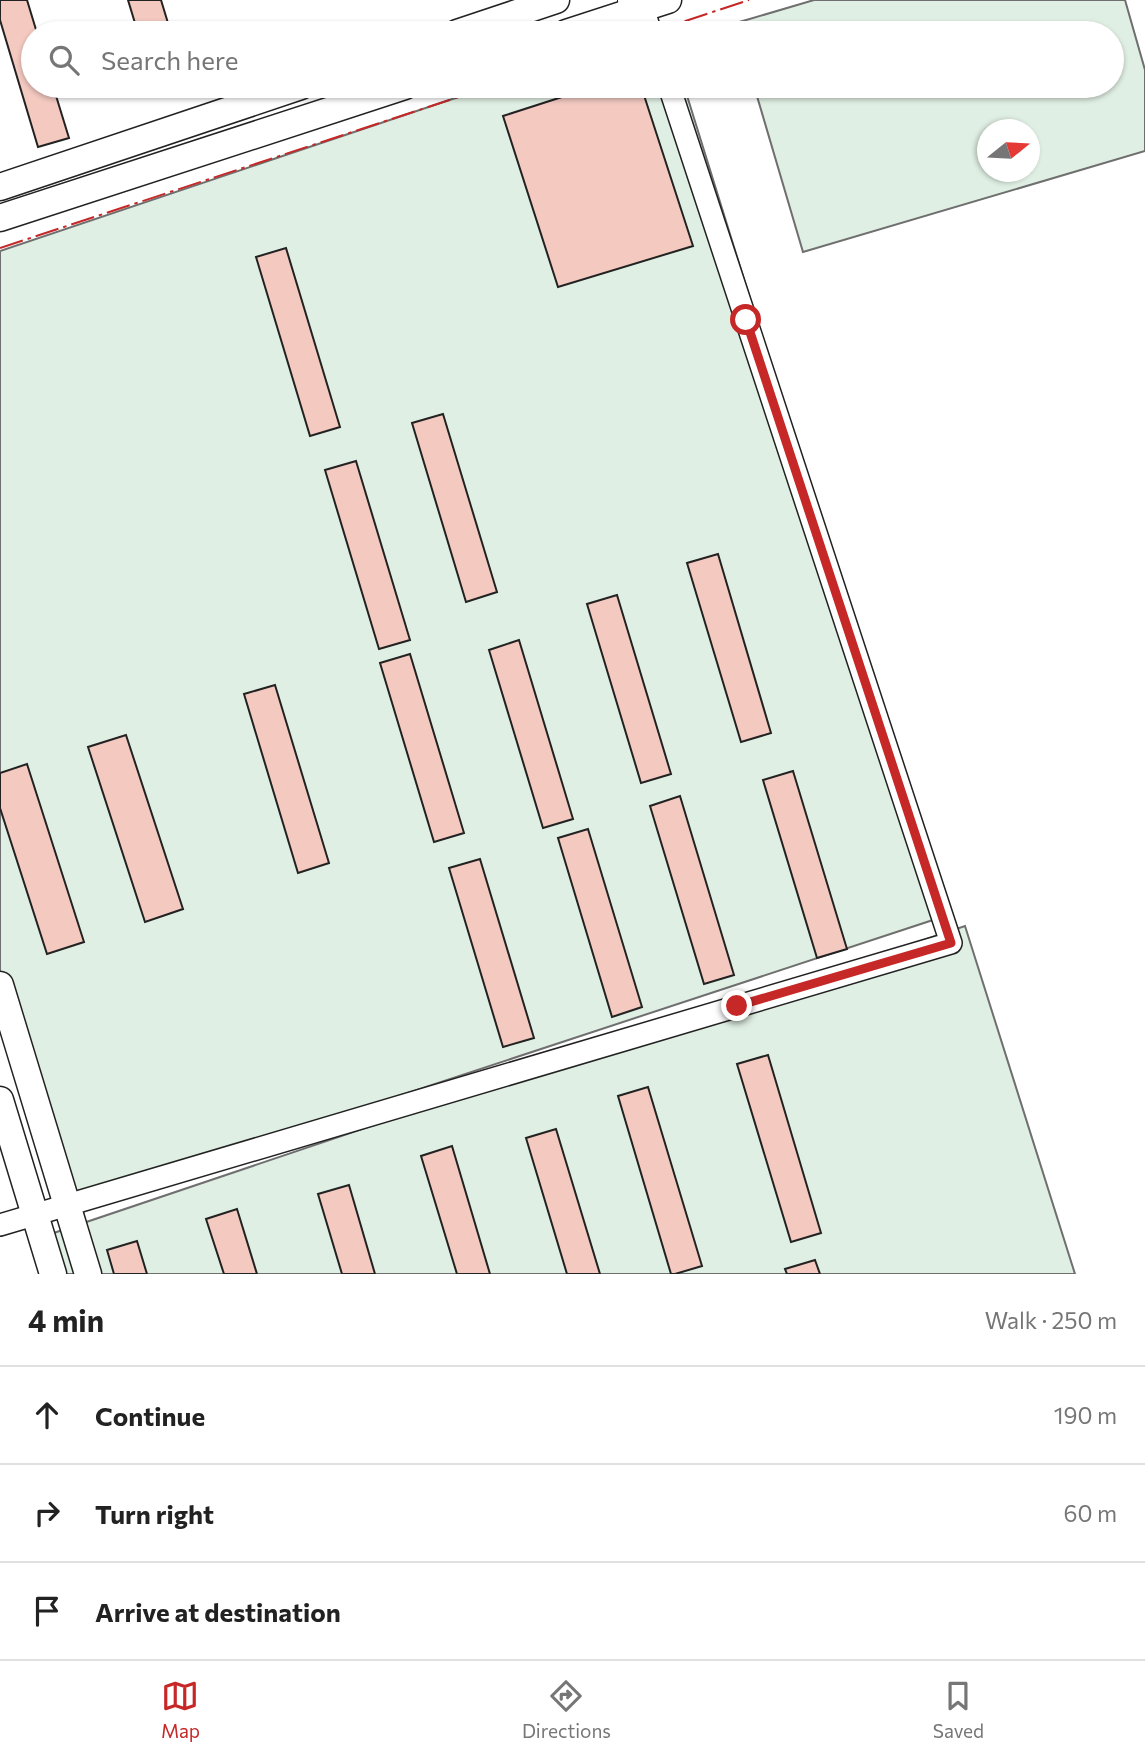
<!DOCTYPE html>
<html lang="en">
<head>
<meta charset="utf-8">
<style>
  :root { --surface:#fff; --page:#f6f6f6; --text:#222; --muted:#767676; --line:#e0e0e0; --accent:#c62828 }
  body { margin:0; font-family:Commissioner,sans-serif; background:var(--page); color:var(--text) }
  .compass { position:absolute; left:977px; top:119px; width:63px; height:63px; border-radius:50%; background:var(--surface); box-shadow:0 2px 5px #0004; rotate:72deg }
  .stop { position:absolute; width:21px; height:21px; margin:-16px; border:5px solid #c62828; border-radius:50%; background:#fff }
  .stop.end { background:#c62828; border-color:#fff; box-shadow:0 2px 7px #0008 }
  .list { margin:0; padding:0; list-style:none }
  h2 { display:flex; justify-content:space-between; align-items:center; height:91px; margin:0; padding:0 28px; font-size:30px }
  h2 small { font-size:23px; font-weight:400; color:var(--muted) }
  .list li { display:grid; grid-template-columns:46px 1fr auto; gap:21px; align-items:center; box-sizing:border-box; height:98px; padding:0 28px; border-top:2px solid var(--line) }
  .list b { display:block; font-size:26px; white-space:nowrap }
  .list em { font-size:23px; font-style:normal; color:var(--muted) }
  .icon { flex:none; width:38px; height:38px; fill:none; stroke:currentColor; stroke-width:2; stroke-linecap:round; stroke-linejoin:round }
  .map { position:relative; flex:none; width:1145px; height:1274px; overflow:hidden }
  .search { position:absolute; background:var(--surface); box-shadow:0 2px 5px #0004; left:21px; right:21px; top:21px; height:77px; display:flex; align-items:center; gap:18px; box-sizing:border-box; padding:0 24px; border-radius:38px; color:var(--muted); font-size:26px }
  .sheet { height:385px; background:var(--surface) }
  nav { display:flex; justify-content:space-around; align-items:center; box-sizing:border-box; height:98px; border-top:2px solid var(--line); background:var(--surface); font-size:19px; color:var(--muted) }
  nav a { display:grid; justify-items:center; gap:4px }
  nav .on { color:var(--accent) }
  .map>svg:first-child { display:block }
</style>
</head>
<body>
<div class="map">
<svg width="1145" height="1274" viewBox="0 0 1145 1274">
  <rect width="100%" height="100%" fill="#fff"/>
  <path fill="#e0efe3" stroke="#6f6f6f" stroke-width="2" fill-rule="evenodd" d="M814,0H1125L1145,70V151L803,252L754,86H1112V33H739L736,23ZM988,130H1030V172H988Z
    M491,86H684L942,917L67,1205L0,1023V251Z
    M965,926L1075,1274H44L33,1240Z"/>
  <path fill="#f3c9c0" stroke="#222" stroke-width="2" d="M0,0H27L37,33H33V86H53L69,138L38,147L0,20Z
    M128,0H161L171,33H138Z
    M596,86H641L693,246L558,287L503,116Z
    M286,248L340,427L310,436L256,257Z
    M443,414L497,592L466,602L412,423Z
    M356,461L410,640L379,649L325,470Z
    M718,554L771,733L741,742L687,563Z
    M617,595L671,774L641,783L587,604Z
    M519,640L573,819L543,828L489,650Z
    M410,654L464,833L434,842L380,663Z
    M275,685L329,863L298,873L244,694Z
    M126,735L183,909L145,922L88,747Z
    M27,764L84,942L47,954L0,808V773Z
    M793,771L847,949L817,958L763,780Z
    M680,796L734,975L704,984L650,806Z
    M588,829L642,1007L612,1017L558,838Z
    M480,859L534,1038L503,1047L449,868Z
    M768,1055L821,1233L791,1242L737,1064Z
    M648,1087L702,1266L675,1274H671L618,1096Z
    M556,1129L600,1274H567L526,1138Z
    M452,1146L490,1274H457L421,1156Z
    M349,1185L375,1274H342L318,1194Z
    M237,1209L257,1274H224L206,1219Z
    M137,1241L147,1274H114L107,1250Z
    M815,1260L820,1274H787L785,1269Z"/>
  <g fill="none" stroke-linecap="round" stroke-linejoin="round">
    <g stroke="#222" stroke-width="24">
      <path id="minor" d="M643,8L651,33
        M0,1225L951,943L669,86"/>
    </g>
    <g stroke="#222" stroke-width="29">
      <path id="tertiary" d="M457,33L556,0
        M566,33L668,0
        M0,187L301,86
        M0,218L405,86
        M0,985L88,1274
        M0,1100L53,1274"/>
    </g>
    <g stroke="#222" stroke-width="32">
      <path id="secondary" d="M633,0L643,8"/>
    </g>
    <use href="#minor" stroke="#fff" stroke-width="21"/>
    <use href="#tertiary" stroke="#fff" stroke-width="26"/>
    <use href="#secondary" stroke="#fff" stroke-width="30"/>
    <path stroke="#c62828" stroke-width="2" stroke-dasharray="24 5 3.5 5" stroke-linecap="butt" d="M649,33L749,0
      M0,248L492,86"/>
  </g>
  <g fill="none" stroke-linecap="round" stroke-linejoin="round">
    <path stroke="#c62828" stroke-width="9" d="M737,1006L951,943L746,320"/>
  </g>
</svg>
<svg class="compass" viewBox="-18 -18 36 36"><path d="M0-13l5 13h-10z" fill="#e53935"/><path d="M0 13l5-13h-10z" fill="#767676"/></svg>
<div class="stop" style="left:746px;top:320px"></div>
<div class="stop end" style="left:737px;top:1006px"></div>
<div class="search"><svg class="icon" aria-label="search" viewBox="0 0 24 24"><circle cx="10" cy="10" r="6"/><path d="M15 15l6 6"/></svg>Search here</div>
</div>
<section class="sheet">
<h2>4 min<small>Walk · 250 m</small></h2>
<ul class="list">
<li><svg class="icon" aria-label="ahead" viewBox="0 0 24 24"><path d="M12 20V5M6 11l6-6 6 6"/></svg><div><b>Continue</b></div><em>190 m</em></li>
<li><svg class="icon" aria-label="right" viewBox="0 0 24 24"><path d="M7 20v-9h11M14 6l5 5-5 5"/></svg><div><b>Turn right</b></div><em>60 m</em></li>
<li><svg class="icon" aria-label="arrive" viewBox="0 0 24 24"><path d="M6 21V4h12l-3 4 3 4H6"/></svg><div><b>Arrive at destination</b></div></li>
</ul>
</section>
<nav>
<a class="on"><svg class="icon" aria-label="map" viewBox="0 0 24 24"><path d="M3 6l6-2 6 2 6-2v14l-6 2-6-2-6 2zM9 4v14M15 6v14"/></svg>Map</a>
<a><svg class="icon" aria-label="directions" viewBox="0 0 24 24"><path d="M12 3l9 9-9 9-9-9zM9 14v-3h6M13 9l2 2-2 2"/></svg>Directions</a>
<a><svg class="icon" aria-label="saved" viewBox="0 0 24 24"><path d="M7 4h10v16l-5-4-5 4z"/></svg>Saved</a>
</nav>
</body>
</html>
